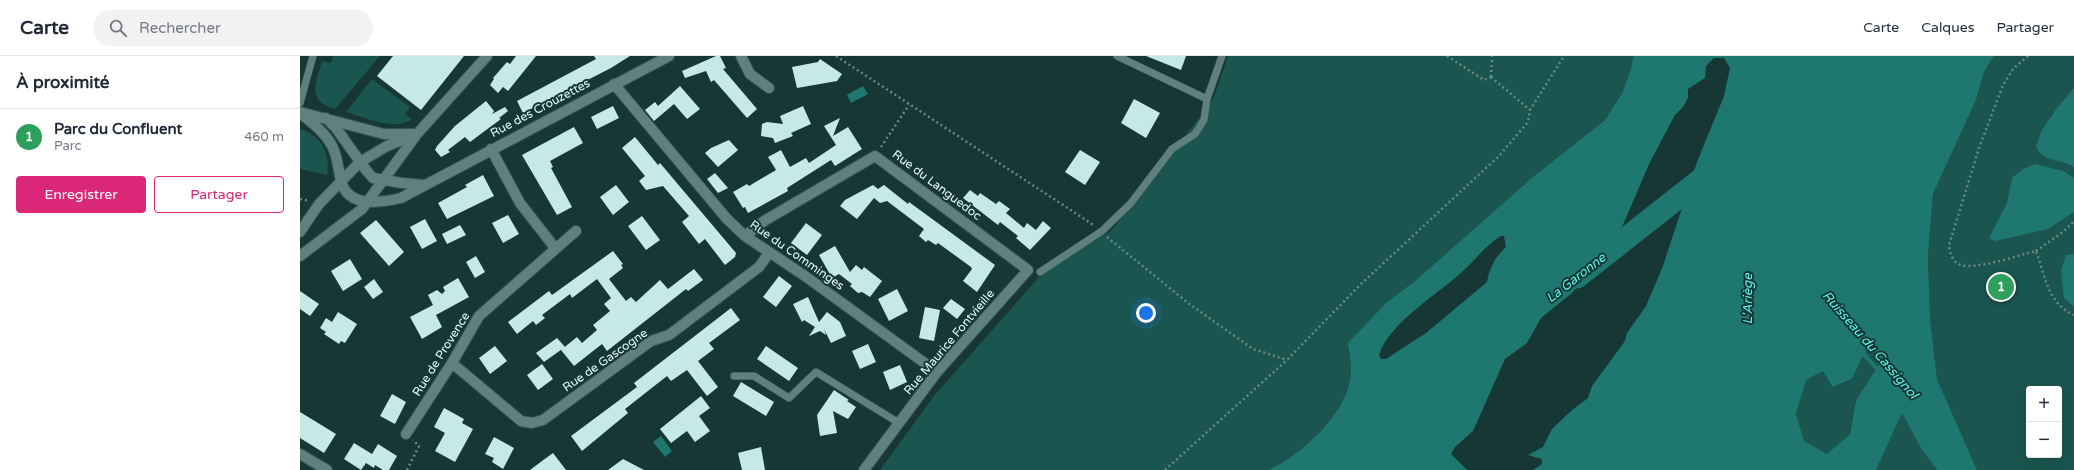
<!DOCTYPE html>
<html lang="fr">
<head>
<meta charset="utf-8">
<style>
  :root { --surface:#fff; --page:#f2f2f3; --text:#1f2937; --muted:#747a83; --line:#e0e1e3; --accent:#db2777 }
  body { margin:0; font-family:"Varela Round",sans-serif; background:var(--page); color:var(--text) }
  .controls { position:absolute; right:12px; bottom:12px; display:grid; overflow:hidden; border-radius:4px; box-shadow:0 4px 16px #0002 }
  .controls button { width:36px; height:36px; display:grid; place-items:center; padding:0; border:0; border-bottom:1px solid var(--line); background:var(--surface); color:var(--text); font:20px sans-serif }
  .you { position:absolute; left:846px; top:257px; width:14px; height:14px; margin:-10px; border:3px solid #fff; border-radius:50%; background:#1a73e8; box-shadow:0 0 0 6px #1a73e833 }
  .badge { display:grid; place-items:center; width:26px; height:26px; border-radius:50%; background:var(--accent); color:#fff; font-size:13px; font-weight:700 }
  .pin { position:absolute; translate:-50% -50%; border:2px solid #fff; box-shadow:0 1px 4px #0006 }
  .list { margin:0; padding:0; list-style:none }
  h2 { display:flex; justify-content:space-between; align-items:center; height:52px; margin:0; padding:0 16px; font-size:17px }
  h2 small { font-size:13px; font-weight:400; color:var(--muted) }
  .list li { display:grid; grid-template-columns:26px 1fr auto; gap:12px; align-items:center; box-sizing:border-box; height:56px; padding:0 16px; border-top:1px solid var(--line) }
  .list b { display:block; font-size:15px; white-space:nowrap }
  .list p { margin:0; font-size:13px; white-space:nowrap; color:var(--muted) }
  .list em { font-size:13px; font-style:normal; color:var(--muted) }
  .actions { display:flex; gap:8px; padding:12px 16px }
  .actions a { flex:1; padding:9px 0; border:1px solid var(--accent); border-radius:4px; text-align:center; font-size:14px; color:var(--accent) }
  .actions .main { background:var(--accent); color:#fff }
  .icon { flex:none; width:22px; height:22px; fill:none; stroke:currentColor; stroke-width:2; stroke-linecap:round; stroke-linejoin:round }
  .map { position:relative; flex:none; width:1774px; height:414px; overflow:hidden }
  header { display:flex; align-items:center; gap:24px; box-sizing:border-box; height:56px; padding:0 20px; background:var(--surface); border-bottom:1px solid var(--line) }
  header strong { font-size:19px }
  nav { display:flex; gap:22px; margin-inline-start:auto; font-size:14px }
  .search { width:280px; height:36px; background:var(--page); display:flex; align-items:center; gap:10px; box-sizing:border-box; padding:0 14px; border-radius:22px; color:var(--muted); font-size:15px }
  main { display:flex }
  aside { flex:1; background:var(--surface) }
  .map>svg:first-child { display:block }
</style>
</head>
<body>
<header>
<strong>Carte</strong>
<div class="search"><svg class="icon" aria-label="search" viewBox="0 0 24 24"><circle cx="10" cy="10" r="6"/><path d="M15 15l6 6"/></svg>Rechercher</div>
<nav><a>Carte</a><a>Calques</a><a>Partager</a></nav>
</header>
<main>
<aside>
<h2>À proximité<small></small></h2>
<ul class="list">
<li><span class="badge" style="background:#2e9e5b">1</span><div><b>Parc du Confluent</b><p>Parc</p></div><em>460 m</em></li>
</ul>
<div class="actions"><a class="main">Enregistrer</a><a>Partager</a></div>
</aside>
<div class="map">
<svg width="1774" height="414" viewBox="0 0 1774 414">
  <rect width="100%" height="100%" fill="#163734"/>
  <path fill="#1b554f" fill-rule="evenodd" d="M33,0H80L35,53C6,46 16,26 22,5L31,7Z
    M928,0H1333L1331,13L1322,37L1305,64L1234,120L1115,225L1087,246L1049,287C1049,296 1051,305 1051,314C1051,354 1002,399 968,414H580L634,340L739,221L759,206L811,175L909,49L915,38Z
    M1694,0H1774V414H1677L1637,323L1630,262L1628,200L1633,138L1676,44L1684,16ZM1729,333H1759V399H1729Z
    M72,23L110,51L105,58L112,63C94,76 65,61 46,56Z
    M0,73C21,79 31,98 27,119L0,113Z
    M1566,294H1574L1578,310L1556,344L1550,378L1527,399L1504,385L1496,358L1506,324L1523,315L1534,331L1552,323Z
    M1602,356L1622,394L1637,414H1576Z"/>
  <path fill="#1e7870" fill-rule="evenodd" d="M1333,0H1694L1684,16L1676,44L1633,138L1628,200L1630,262L1637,323L1677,414H1637L1622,394L1602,357L1576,414H1233L1242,408V403L1228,399L1243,391L1252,373L1271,355L1288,342L1292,330L1325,285L1327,277L1346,250L1363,210L1397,106L1424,40L1430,12L1424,2H1414L1406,10L1405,22L1388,33V42L1383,51L1375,59L1350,106L1316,185L1273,236L1241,262L1227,287L1205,303L1173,375L1155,391L1151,398L1167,414H968C1002,399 1051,354 1051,314C1051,306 1049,296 1048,287L1087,246L1115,225L1234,120L1305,64L1322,37L1331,13ZM1201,180H1204L1206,191C1195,201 1190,211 1187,226L1126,277L1086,303H1081L1079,299C1089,266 1142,236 1165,213C1178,201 1186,189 1201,180ZM1566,294H1574L1578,310L1556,344L1550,378L1527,398L1504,385L1496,358L1506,324L1523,315L1533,331L1552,323Z
    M563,30L568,38L551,47L547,39Z
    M1774,32V111C1762,103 1741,106 1736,90L1742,74L1757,52Z
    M1735,108L1763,115L1774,122V156L1748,173L1695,185L1689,182L1707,147L1712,122L1723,113Z
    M1774,198V251L1764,242L1761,215L1766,199Z
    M361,380L372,395L365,401L353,386Z"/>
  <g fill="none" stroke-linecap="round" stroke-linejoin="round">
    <path stroke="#1e7870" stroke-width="4" d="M1561,295L1579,315"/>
    <path stroke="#1e7870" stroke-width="23" d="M1277,221L1413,114"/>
  </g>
  <path fill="#c5eae5" d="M93,0H164L121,54L77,20Z
    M216,0H236L208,35L203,31L198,37L190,29L194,23L193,22L207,6L210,8Z
    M294,0H330L311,12L223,57L217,45L296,3Z
    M416,0H420L426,12L423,13L457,53L447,62L414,24L411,26L406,15L385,22L382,15Z
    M846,0H886L881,14Z
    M520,3L542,18L537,25L497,32L492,11L518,6Z
    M380,30L400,53L387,63L374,48L354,65L345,54L355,46L358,50Z
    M834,43L860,57L846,82L821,67Z
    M186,45L194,55L192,58L205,51L208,55L199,62L201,63L170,86L165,81L148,94L150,96L141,101L135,94L137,90L155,70Z
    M313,50L319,62L297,73L291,61Z
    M503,50L511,68L491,77L493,80L475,87L473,82L461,80L462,68L467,66L483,68L480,60Z
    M540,62L533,80L548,71L562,93L535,110L531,104L487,132L488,135L448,157L445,151L443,152L433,136L447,128L449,130L476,114L468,101L481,94L490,111L506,102L509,107L536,89L524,70Z
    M274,71L283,87L250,105L253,111L251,112L272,151L257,159L222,99Z
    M335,81L358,109L360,107L436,197L435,201L425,209L405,183L399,188L382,166L389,160L363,130L346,134L339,125L345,120L322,92Z
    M429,84L438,94L418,111L405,97L411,92Z
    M780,94L800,106L785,129L765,116Z
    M415,117L428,132L418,137L407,123Z
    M183,119L194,140L147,163L138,147L167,131L165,129Z
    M316,129L329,146L313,159L300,141Z
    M573,129L578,133L584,129L608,148L609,146L695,209L677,236L663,225L672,213L671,211L638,187L636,189L628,184L626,186L619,180L624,173L587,145L580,147L574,142L557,163L540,150L545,144Z
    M670,134L678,140L680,137L696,148L699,145L710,153L706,157L724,172L727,167L736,174L743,165L751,172L730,194L716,182L718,180L700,166L698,169L663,142Z
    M208,159L219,178L203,187L192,167Z
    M342,160L360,184L346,194L328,170Z
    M125,163L137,185L122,193L110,171Z
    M76,164L104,196L89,210L60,177Z
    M506,167L522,179L507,199L491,187Z
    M160,169L166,179L147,188L142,178Z
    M535,190L550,216L556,209L562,214L564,211L582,225L570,241L562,236L558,237L550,230L552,228L539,218L532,222L519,199Z
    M313,195L323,208L321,209L323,212L309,223L326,245L331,241L336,246L360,224L368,233L394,213L403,224L388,235L386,233L307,295L302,288L274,310L261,294L277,281L282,287L297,274L293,269L310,255L304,248L311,242L297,223L272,242L270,238L242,259L245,262L236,269L233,265L217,278L208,266L249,235L252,239Z
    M176,200L185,216L175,222L166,206Z
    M50,203L62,223L43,235L31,215Z
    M479,220L492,230L476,251L463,241Z
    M158,222L169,241L136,259L142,271L122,283L110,261L133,249L128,239L137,234L142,238L145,235L143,231Z
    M74,223L83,236L73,243L64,231Z
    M597,233L608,255L589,265L578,243Z
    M0,235L19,248L10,260L0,253Z
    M508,241L519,266L527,256L540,266L546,280L531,287L524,273L526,279L520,275L509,280L515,271L504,264L502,266L493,248Z
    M651,243L665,253L657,263L643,252Z
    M625,251L640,254L634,285L619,282Z
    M431,252L440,264L409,287L414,293L398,305L418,331L407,340L387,314L371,325L367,320L325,353L328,357L282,395L271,380L337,331L334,327Z
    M38,256L57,268L45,287L41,285L39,288L24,278L26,276L20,272L26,262L32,266Z
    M257,282L265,291L244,306L236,297Z
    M568,288L576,306L560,313L552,295Z
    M195,290L207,305L190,318L179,302Z
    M466,290L498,312L489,325L457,303Z
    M242,308L253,323L238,334L227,319Z
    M600,309L607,326L590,334L583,316Z
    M441,326L474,346L466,360L433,340Z
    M534,334L549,344L547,345L556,351L548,363L533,355L537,377L520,380L517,359Z
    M92,338L106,346L95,368L80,360Z
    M401,340L410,352L399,360L410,375L395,386L387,375L371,387L360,373Z
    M144,352L164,363L162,367L173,373L155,406L135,395L145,377L134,371Z
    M0,356L36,378L24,397L0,382Z
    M194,381L214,392L203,413L192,406L194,402L185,398Z
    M54,387L72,398L78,388L97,400L89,414H83L75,409L74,412L66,407L61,414L44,403Z
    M461,391L465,414H442L438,397Z
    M253,397L266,414H230L242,405Z
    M323,403L344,414H308Z"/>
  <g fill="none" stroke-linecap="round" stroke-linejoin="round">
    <g stroke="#375350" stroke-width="8">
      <path id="service" d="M817,0L907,43
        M0,47L13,0
        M740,216L802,175L831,147L872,93L895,78L904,64L907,43L922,0
        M434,320H454L489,342L516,316L599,367"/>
    </g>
    <g stroke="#375350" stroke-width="12">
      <path id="minor" d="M441,0L450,18L469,32
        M314,28L427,163L445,180L505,220L637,316
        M0,56L84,78H116
        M0,57C12,67 25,76 32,90C38,101 38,113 41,125C48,152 80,147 101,142L369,0
        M26,62L36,72L66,114L73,122L102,127L124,129
        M191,93L220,147L255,192
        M445,180L464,165L575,100L728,214L637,316L564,414
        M152,307L221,365L232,367L243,364L351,285L369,279L459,211L469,197
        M106,378L152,307L179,260L276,175
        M0,398L27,414"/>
    </g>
    <g stroke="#375350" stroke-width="12">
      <path id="tertiary" d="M0,176L19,148L60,106L87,90L117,78
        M0,200L62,153L117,78L187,0"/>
    </g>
    <path stroke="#6c8784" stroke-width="2.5" stroke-dasharray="2 3" stroke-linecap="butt" d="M536,0L795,170
      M1147,0L1184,24L1191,21
      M1728,0L1713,13L1703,29L1679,92L1649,189C1649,196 1653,207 1661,209C1678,214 1718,199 1736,195C1745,220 1748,248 1774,259
      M1191,21L1230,54
      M1191,21L1192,0
      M581,91L609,49
      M0,143L9,145
      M807,181L888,247L953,293L987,304
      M1736,195L1763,176L1774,165
      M107,414L119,390L113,384
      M865,414L987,304L1061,228L1199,100L1228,66L1230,54L1264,0"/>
    <use href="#service" stroke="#5f817d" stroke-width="7"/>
    <use href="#minor" stroke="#5f817d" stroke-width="10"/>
    <use href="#tertiary" stroke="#5f817d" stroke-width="10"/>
  </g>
  <g text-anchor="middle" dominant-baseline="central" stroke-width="4" stroke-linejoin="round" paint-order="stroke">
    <g font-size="12" fill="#e7f9f7" stroke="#163734">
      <text transform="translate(240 52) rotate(-28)">Rue des Crouzettes</text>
      <text transform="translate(637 129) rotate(37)">Rue du Languedoc</text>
      <text transform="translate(497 199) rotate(35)">Rue du Comminges</text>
      <text transform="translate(649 286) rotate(-50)">Rue Maurice Fontvieille</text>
      <text transform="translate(141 298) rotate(-58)">Rue de Provence</text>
      <text transform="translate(305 304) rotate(-35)">Rue de Gascogne</text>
    </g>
    <g font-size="13" font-style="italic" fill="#59f7e9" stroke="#163734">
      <text transform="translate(1276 222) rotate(-38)">La Garonne</text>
      <text transform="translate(1448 243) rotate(-90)">L'Ariège</text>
      <text transform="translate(1570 289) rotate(49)">Ruisseau du Cassignol</text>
    </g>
  </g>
</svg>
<div class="controls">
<button>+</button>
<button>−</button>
</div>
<div class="you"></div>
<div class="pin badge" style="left:1701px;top:231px;background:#2e9e5b">1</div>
</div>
</main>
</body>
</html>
